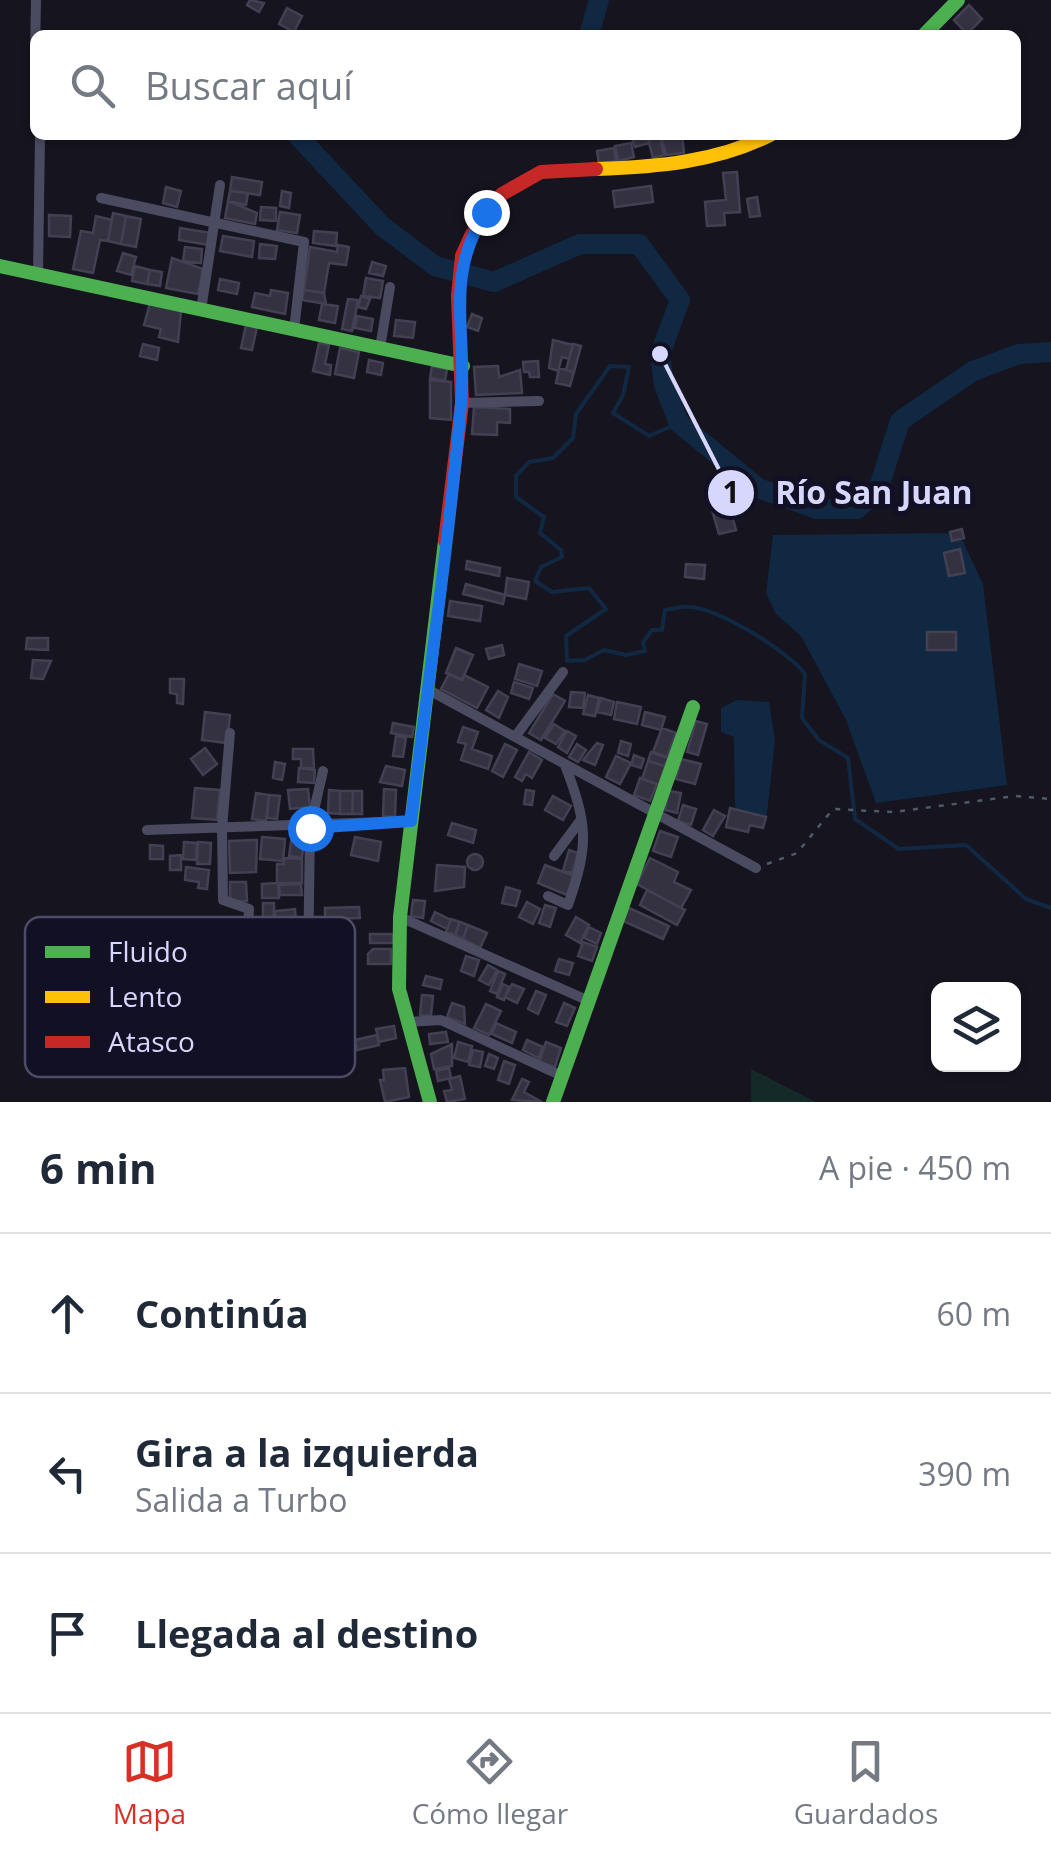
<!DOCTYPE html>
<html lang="es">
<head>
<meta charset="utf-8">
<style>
  :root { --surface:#fff; --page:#f6f6f7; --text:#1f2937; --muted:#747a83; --line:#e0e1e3; --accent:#d93025 }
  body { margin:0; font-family:"Open Sans",sans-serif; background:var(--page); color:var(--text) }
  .controls { position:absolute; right:30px; bottom:30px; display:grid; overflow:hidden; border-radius:15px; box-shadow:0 2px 8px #0004 }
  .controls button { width:90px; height:90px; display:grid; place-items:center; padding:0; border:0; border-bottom:2px solid var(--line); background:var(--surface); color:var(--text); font:50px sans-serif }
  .stop { position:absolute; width:30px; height:30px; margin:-22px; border:8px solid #1a73e8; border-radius:50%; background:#fff }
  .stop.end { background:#1a73e8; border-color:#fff; box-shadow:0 2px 10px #0008 }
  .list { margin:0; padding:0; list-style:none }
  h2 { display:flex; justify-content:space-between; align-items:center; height:130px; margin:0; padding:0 40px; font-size:42px }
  h2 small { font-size:32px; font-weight:400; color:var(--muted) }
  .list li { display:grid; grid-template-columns:65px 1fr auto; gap:30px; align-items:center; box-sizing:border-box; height:160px; padding:0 40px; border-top:2px solid var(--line) }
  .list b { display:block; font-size:38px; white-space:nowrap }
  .list p { margin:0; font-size:32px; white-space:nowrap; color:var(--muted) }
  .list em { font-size:32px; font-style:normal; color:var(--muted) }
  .icon { flex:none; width:55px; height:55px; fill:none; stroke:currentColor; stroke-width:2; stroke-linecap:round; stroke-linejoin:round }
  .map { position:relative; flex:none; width:1051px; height:1102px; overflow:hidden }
  .search { position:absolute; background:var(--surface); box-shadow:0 2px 8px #0004; left:30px; right:30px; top:30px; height:110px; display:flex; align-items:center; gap:25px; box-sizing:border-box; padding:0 35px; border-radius:15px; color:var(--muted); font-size:38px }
  .sheet { height:610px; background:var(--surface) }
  nav { display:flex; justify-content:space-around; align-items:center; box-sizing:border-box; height:140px; border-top:2px solid var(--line); background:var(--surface); font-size:28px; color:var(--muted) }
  nav a { display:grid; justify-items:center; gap:5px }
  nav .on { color:var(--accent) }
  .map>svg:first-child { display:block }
</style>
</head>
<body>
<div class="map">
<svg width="1051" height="1102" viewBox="0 0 1051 1102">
  <rect width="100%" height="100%" fill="#16141f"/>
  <path fill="#142a29" d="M751,1069L816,1102H751Z"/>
  <path fill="#112843" d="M959,533L983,584L1007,785L876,803L846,720L801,636L776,614L766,593L773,535Z
    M737,700L769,702L775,740L766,823L735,809L734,737L721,732V708Z"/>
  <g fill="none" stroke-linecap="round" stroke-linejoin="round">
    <path stroke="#112843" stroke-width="4" d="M679,423L649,436L613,413L623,395L629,367L610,366L576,414L573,438L553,458L529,462L516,476V497L544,517L540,533L561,550L562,557L541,567L535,581L552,592L589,588L606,609L566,636L567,661L585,660L604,650L626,655L645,651L643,642L652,630H662L665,610C673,609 682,606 689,607C718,608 788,651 805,674L802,718L819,740L848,758L855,819L899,849L966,845L1026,899L1051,908"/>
    <path stroke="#112843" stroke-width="20" d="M589,35L599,0
      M297,135L382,226L435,266L494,282L580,244H639L680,300L660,354L664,385L679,423L758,488L817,509H857L878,490L900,421L973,371L1019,354L1051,352"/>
  </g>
  <path fill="#343241" stroke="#424052" stroke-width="2.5" d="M250,0L264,3L259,12L247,5Z
    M969,5L982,19L967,34L954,20Z
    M287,8L302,16L294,32L279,24Z
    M631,135H647L650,143L635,147Z
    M647,135H659L664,155L653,158Z
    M661,135H682L684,153L666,155Z
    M631,143L634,157L618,161L615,146Z
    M614,148L616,161L599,164L597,151Z
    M737,172L740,212L724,213L725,225L707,226L705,202L726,200L723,173Z
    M232,177L262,182L260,195L230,191Z
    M651,186L653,202L615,207L613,191Z
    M166,187L181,191L177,207L163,203Z
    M230,191L248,193L246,205L228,201Z
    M282,191L291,193L289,208L280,206Z
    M757,197L760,216L750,217L747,199Z
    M228,201L257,213L255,224L225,218Z
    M261,207L276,208V221L260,220Z
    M280,212L300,215L297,233L277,230Z
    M113,213L126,216L121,244L108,241Z
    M49,215L71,216L70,237L49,236Z
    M96,216L112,220L108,241L100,240L93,273L73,269L81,231L93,233Z
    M126,216L141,219L136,247L121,244Z
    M180,228L211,233L209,245L179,240Z
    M314,231L337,233L336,246L313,243Z
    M223,236L254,241L252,257L220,251Z
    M260,244L277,246L275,259L259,258Z
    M338,245L349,247L346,265L329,263L324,293L304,290L310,247L337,252Z
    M185,247L202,249L201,263L183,261Z
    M123,253L136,257L131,275L117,271Z
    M172,258L203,269L198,294L166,288Z
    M372,262L386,266L383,276L369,273Z
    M135,266L150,270L147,284L132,281Z
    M150,270L162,272L160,286L147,284Z
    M366,278L383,281L380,298L363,296Z
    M220,279L239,283L237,294L218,290Z
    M271,290L288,293L285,314L252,307L255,293L270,296Z
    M304,290L324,293L326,304L302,300Z
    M361,296L370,299L366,309L358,307Z
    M348,299L358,300L352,331L342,329Z
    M150,303L181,311L178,342L159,337L161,329L144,325Z
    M322,304L338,306L335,323L319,320Z
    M472,314L482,318L478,331L467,327Z
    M357,316L373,319L371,331L355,328Z
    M396,320L415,322L413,338L394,336Z
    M246,325L257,327L252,350L241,348Z
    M553,340L573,345L569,359L562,357L558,371L549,368Z
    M319,343L329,345L325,364L331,365L330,375L313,371Z
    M143,344L159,348L157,360L140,356Z
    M573,344L581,346L574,372L566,370Z
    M340,348L359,352L354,378L335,374Z
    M369,360L383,363L381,375L367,372Z
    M538,361L539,377H530L529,372H524L523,362Z
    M432,366L447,369L445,381L430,378Z
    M498,366L499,377L520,370L522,393L476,395L474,367Z
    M559,368L574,372L570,386L556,383Z
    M430,380L451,382V420L430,418Z
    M474,407L510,409V423L497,422V435L472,434Z
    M729,505L736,530L719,534L712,510Z
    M962,529L964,538L952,541L950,532Z
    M960,549L965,573L949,576L944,553Z
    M467,561L500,568L499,576L466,569Z
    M686,564L705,565L704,579L685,577Z
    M507,578L529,582L526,599L505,595Z
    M466,584L505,595L503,604L463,594Z
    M450,601L482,606L480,621L448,616Z
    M927,632H956V650H927Z
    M27,638H48V650L26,649Z
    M502,645L504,655L489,659L486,649Z
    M456,648L473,655L462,680L446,673Z
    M33,660L51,661L43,679L31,678Z
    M519,664L542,671L537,686L515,679Z
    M449,674L462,680L464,675L488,687L477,708L441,689Z
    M170,679H184L183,704L177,703V694L170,693Z
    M514,682L533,688L529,699L511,693Z
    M498,691L508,697L499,718L486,710Z
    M571,692L585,693L583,708L569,707Z
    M553,694L565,701L541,740L529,733Z
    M588,695L599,698L595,716L583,714Z
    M601,698L614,702L611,715L597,712Z
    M617,702L641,707L637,724L614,719Z
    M205,712L230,715L227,743L202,740Z
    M645,712L665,717L661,730L642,725Z
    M696,721L707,724L698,755L687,752Z
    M393,723L414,727L412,737L391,733Z
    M554,724L565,731L556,744L545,738Z
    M463,727L478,732L472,749L492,756L488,769L461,760L466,744L458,742Z
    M662,728L676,733L667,757L653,752Z
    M567,731L576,736L567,753L558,747Z
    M396,736L406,738L403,757L393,756Z
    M621,741L631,744L628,756L618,753Z
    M597,743L603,745L595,765L583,760Z
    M505,744L517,750L503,777L492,771Z
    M577,744L586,750L578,762L569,757Z
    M205,748L217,764L203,775L191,759Z
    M293,749H313L314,768H301V759H293Z
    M529,752L542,760L532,778L526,774L522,781L515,777Z
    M651,752L668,758L665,766L648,761Z
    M634,755L644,759L641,768L631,765Z
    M616,756L631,763L620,784L606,777Z
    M681,759L701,764L695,784L676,779Z
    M648,761L665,766L659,785L642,779Z
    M275,762L285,764L282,780L273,778Z
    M386,766L405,770L402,786L380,782Z
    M299,768L315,770L314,783L298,782Z
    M640,778L657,784L650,801L634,795Z
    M195,788L220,790L217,820L192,818Z
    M308,789L310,807L290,809L288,790Z
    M384,789L396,790L395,817L383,816Z
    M329,790L340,791V814L328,813Z
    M526,790L534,791L532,805L524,804Z
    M340,791H353L352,814H340Z
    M353,791H362V814H352Z
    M669,791L681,793L677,813L665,810Z
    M256,793L269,795L266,821L252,819Z
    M269,795L280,796L277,819L267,818Z
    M553,796L571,806L563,820L545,810Z
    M683,805L696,809L691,825L678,821Z
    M730,808L766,817L763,828L750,825L748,832L726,827Z
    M714,810L725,816L713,836L703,830Z
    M452,823L476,830L473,843L448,835Z
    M660,831L678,837L671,857L653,851Z
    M292,835L304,837L302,858L289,856Z
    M262,837L285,839L283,861L260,859Z
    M355,837L381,842L378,861L351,855Z
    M257,840L256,872L230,873L229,841Z
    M184,842L197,843L196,860L183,859Z
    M198,842L211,843L210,864H197Z
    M150,845L163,846V859H150Z
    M569,850L578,853L572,873L563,871Z
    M467 862a8 8 0 1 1 16 0a8 8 0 1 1-16 0Z
    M181,855V870H170V856Z
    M284,858L302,859V883H277V864H284Z
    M650,858L678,872L674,882L691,890L681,908L637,884Z
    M437,865L465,867L464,887L435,891Z
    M545,865L574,876L567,895L538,883Z
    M186,867L209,870L207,889L198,888L199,882L185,880Z
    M230,882H246L247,901L230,902Z
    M278,883L279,898H262V884Z
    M301,884L302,895H280L279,885Z
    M506,887L520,891L516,906L502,903Z
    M647,890L685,910L677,925L640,905Z
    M413,900L425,901L423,918L411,916Z
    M527,902L540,909L533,924L519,917Z
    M263,903H274V922H263Z
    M545,905L556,908L550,927L539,923Z
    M359,907L360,918L325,919V908Z
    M629,908L669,926L663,939L623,921Z
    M295,909L296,919L276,922L275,911Z
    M435,912L451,920L447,929L431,921Z
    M576,917L589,925L580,943L566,935Z
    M451,919L460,922L455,935L446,932Z
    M460,922L468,925L463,939L455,935Z
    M468,925L487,933L480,948L463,939Z
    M589,927L601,933L597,944L584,938Z
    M370,934H393V943H370Z
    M583,942L597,947L592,961L578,956Z
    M373,949H391V964H368V954Z
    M466,956L479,960L474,976L461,971Z
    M559,959L573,963L569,975L555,971Z
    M488,965L497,970L489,985L479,980Z
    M498,971L505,974L497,994L490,991Z
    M426,976L442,980L440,989L423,985Z
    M503,984L509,987L504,1000L497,997Z
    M512,984L524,989L517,1003L505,997Z
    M536,991L546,995L538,1014L528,1009Z
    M422,995L433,996L431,1016L420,1015Z
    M452,1003L464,1007L465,1024L447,1017Z
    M564,1003L575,1008L567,1026L556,1022Z
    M486,1004L501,1011L489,1035L474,1028Z
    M496,1023L516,1032L512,1043L492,1034Z
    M394,1026L396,1038L379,1042L376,1029Z
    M446,1032L448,1042L430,1044L429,1034Z
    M377,1035L379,1045L357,1050L355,1040Z
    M527,1040L543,1047L538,1058L523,1050Z
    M458,1042L472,1046L468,1062L454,1058Z
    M546,1042L561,1048L555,1067L539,1062Z
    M452,1044V1066L434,1069L431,1054Z
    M473,1050L483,1052L480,1067L469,1065Z
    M489,1054L498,1058L494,1069L485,1066Z
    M504,1061L515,1065L509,1084L498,1080Z
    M405,1068L409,1097L385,1102L380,1080H384L383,1070Z
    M449,1068L451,1078L438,1081L436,1071Z
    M460,1076L465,1099L447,1102L444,1091L452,1090L449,1079Z
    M522,1079L529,1082L524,1092L542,1102L512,1100Z"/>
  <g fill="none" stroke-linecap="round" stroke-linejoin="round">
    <path stroke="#4c5b66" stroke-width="2.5" stroke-dasharray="5 8" stroke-linecap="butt" d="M767,864L797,853L833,809L894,812L1015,796L1051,799"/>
    <path stroke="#4a4b60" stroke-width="10" d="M35,50L36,0
      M101,198L304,242L294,330
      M38,275L40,135
      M201,310L220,185
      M380,348L390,287
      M462,403L539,401
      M427,689L756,868
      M230,733L222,828L223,900L249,909L247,953
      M515,737L563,672
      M147,830L411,821
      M554,856L580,821
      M548,896L568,905C589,845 588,825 565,765
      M400,917L589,1001
      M407,1022L441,1020L562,1076
      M307,1038L310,828L323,771"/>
    <path stroke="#4caf50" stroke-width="14" d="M924,35L958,0
      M0,266L463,366
      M430,1102L399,989L400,917L445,541
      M553,1102L693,707"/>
    <path stroke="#ffc107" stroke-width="14" d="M596,169C657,167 716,162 770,135"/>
    <path stroke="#c62828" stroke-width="14" d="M445,541L462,403L458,296L462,256L472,234L502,194L541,172L596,169"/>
  </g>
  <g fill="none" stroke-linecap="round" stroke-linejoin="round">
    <path stroke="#1a73e8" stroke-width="12" d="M310,828L411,821C428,682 449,543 461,404C468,332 443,278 486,212"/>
  </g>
  <rect x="25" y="917" width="330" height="160" rx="15" fill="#121024" stroke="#4d4b65" stroke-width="2.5"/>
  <rect x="45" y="946" width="45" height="12" fill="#4caf50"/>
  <rect x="45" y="991" width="45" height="12" fill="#ffc107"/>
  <rect x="45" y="1036" width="45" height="12" fill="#c62828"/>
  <g font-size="28" fill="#d7d6fc">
    <text x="108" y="962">Fluido</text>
    <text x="108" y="1007">Lento</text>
    <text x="108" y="1052">Atasco</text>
  </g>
  <path fill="none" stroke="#d7d6fc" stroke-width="4" d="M660 354L731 493"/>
  <g fill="#d7d6fc" stroke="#121024" stroke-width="4">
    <circle cx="660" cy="354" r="10"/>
    <circle cx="731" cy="493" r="25"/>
  </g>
  <g font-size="30" text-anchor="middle" font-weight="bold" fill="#111">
    <text x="731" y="503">1</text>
  </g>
  <g font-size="32" text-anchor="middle" font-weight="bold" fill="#d7d6fc" stroke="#121024" stroke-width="10" stroke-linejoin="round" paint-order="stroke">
    <text x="874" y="504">Río San Juan</text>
  </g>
</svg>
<div class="controls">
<button><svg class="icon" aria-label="layers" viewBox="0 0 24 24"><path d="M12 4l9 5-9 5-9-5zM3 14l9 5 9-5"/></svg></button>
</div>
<div class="stop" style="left:310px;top:828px"></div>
<div class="stop end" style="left:486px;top:212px"></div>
<div class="search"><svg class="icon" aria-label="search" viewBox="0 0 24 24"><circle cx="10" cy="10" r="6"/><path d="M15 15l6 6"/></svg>Buscar aquí</div>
</div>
<section class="sheet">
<h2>6 min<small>A pie · 450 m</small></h2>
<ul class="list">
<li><svg class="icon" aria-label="ahead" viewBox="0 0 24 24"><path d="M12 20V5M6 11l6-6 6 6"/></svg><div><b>Continúa</b></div><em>60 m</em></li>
<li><svg class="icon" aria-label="left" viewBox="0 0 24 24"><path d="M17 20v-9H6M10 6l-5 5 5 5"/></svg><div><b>Gira a la izquierda</b><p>Salida a Turbo</p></div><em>390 m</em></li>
<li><svg class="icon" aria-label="arrive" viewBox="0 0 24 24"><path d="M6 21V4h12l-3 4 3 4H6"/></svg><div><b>Llegada al destino</b></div></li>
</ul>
</section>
<nav>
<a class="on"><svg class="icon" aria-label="map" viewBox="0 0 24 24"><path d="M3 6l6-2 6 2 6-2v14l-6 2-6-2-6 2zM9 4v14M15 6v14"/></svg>Mapa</a>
<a><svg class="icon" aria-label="directions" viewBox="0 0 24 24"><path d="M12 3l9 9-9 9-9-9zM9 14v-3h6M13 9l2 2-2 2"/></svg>Cómo llegar</a>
<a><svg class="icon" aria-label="saved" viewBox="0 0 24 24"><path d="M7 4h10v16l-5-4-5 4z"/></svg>Guardados</a>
</nav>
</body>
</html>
